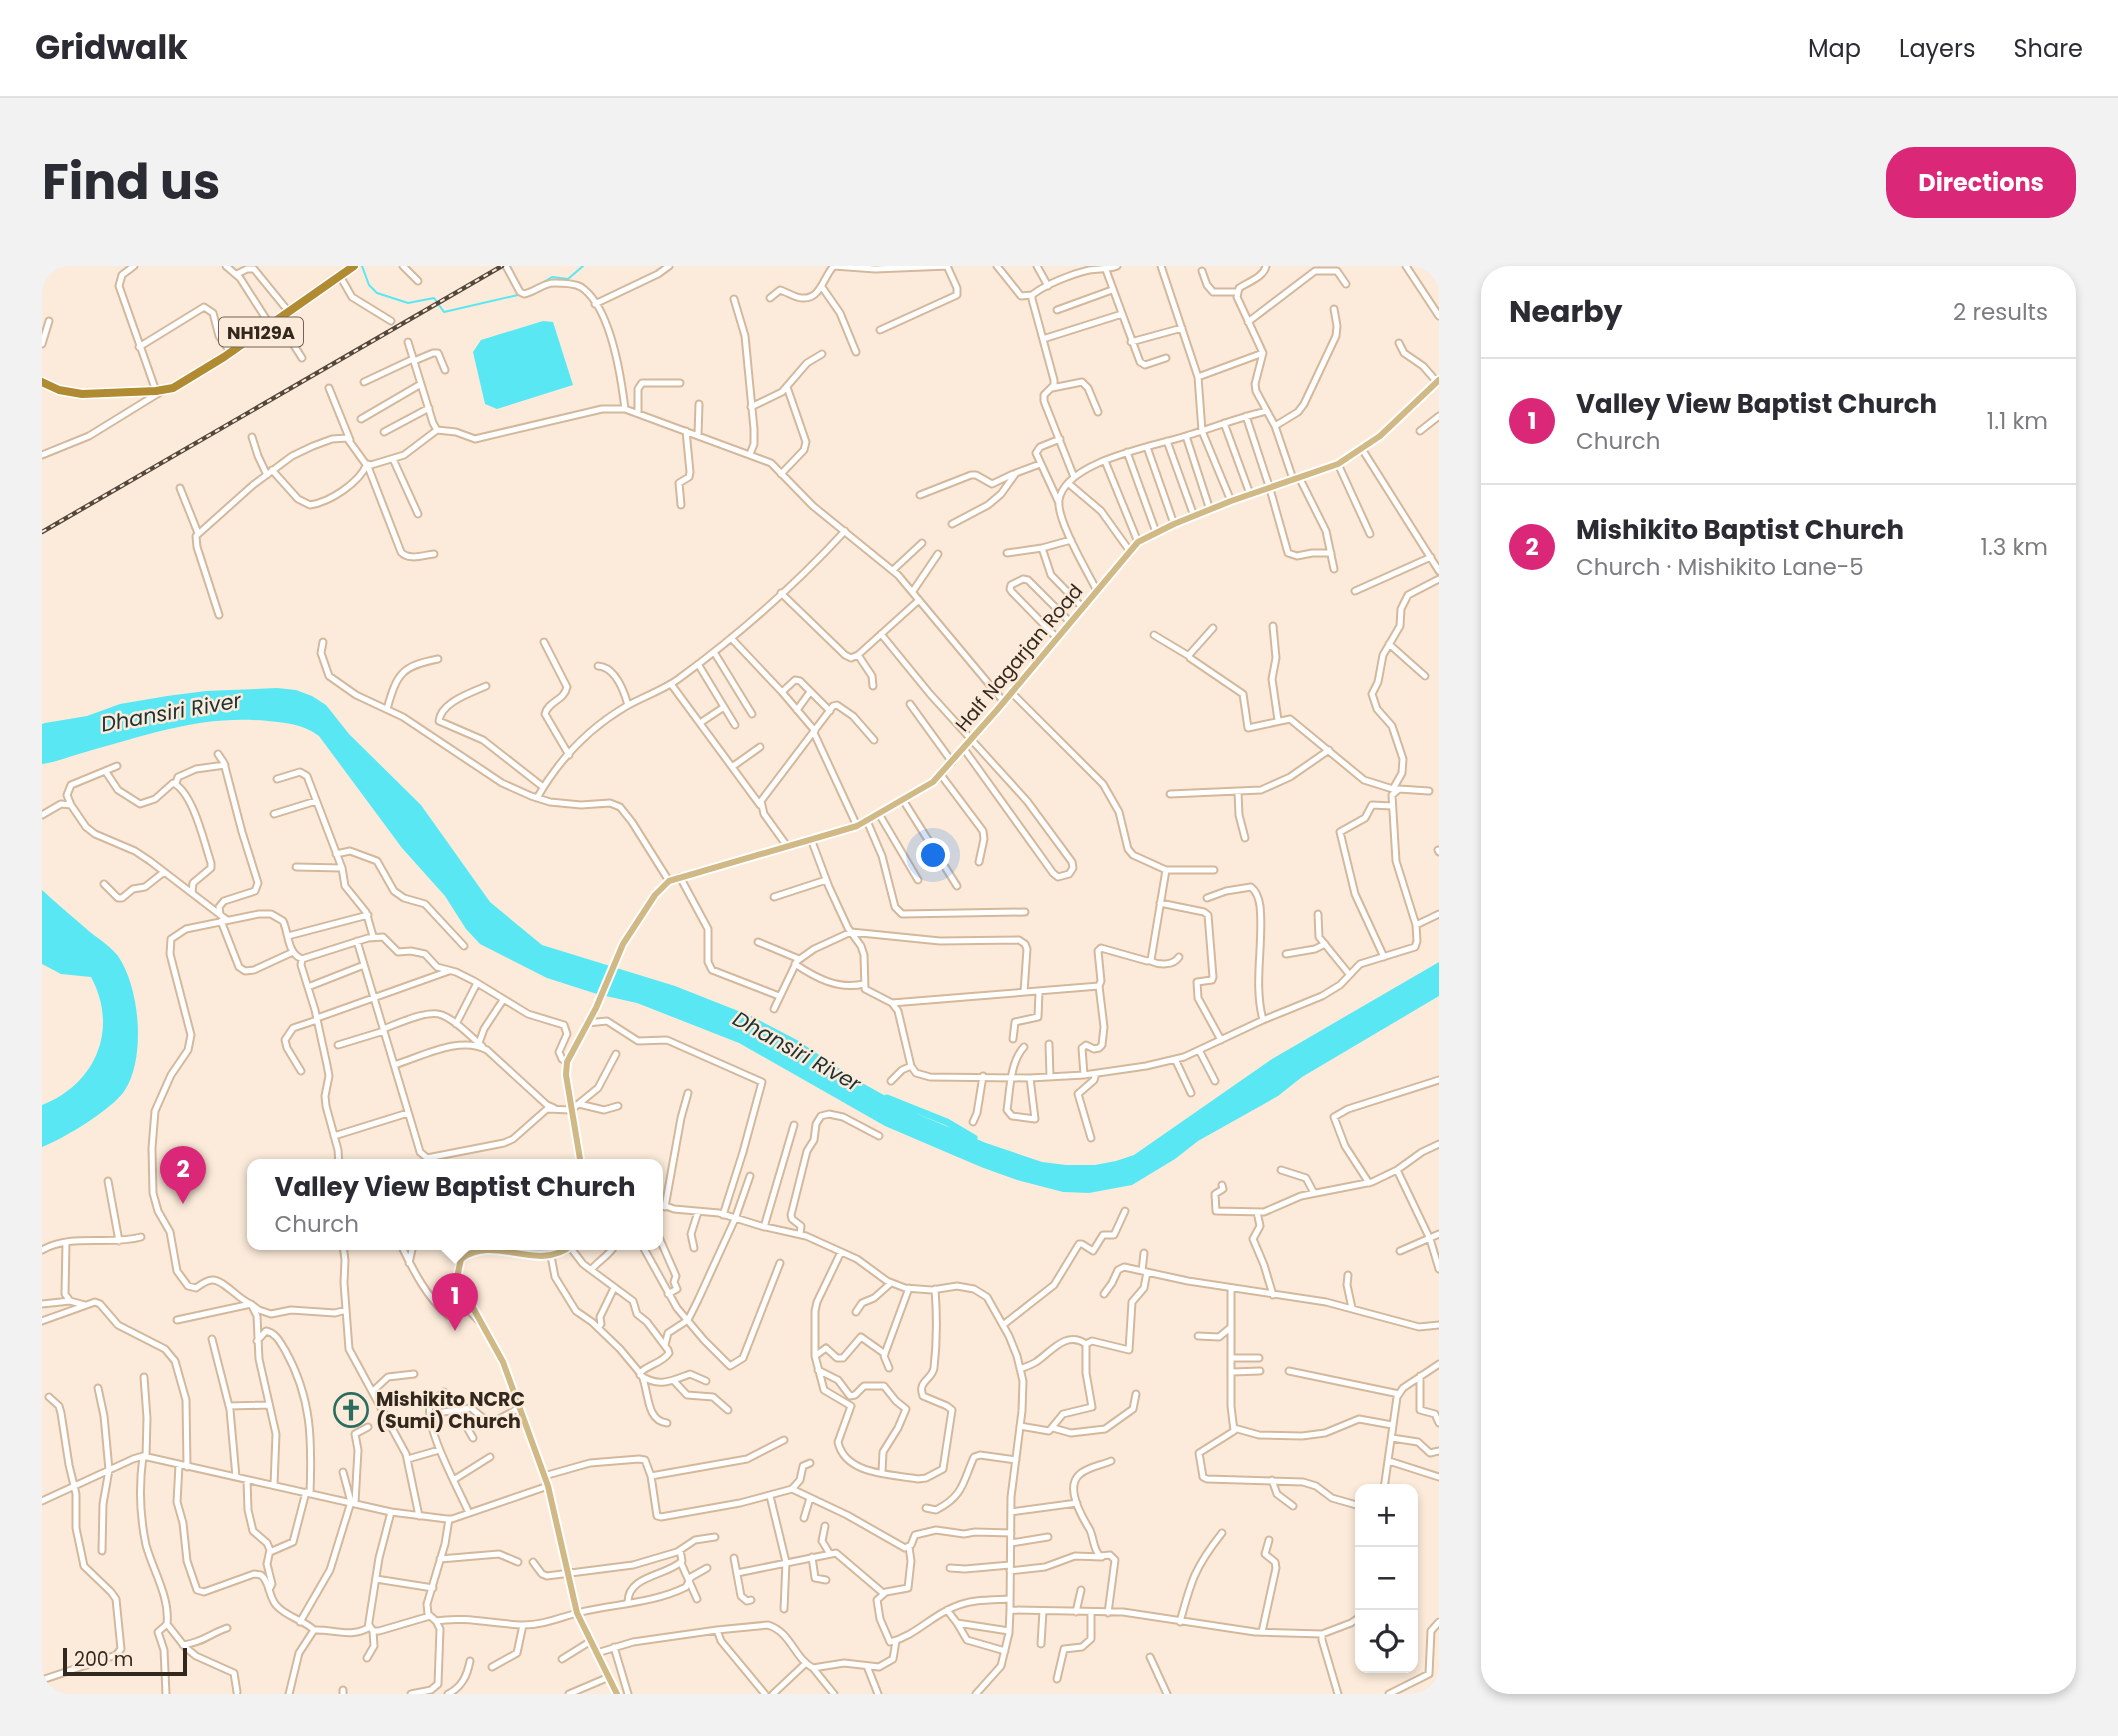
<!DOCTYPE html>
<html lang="en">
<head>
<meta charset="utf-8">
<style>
  :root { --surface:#fff; --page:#f2f2f3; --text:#2b2b33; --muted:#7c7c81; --line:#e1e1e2; --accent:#db2777 }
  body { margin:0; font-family:Poppins,sans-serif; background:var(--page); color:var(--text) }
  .controls { position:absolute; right:21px; bottom:21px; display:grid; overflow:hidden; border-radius:14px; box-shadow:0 4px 10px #0003 }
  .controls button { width:63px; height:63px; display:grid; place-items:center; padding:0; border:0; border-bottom:2px solid var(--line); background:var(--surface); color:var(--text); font:35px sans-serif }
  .scale { position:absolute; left:21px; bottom:18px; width:124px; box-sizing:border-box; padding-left:7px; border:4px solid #33281e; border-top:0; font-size:19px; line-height:24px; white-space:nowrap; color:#33281e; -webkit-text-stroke:5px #fcebda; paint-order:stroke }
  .you { position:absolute; left:892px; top:590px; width:24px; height:24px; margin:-18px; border:5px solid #fff; border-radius:50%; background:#1a73e8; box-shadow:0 0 0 10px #1a73e833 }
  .badge { display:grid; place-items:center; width:46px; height:46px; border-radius:50%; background:var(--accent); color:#fff; font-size:23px; font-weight:700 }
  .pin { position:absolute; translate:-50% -58px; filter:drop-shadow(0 2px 4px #0008) }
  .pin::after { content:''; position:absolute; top:37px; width:24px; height:21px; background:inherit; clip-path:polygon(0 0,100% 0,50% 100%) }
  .popup { position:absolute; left:205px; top:893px; width:416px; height:91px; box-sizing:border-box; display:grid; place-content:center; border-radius:14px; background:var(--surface); filter:drop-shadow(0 2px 5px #0005); font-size:23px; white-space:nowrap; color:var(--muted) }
  .popup b { font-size:26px; color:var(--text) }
  .popup::after { content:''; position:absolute; left:50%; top:100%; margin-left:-14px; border:14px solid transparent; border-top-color:var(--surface) }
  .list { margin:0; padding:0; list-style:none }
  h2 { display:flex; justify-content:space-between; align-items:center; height:91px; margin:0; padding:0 28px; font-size:30px }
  h2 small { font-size:23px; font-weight:400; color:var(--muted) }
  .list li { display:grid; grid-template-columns:46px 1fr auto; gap:21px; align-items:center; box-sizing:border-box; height:126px; padding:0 28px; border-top:2px solid var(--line) }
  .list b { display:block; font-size:26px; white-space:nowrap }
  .list p { margin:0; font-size:23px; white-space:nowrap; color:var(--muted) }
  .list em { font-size:23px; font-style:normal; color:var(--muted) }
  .icon { flex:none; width:38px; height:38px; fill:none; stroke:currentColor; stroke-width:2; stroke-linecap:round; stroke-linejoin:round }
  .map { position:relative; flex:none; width:1397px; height:1428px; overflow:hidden; border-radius:28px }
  header { display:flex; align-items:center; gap:42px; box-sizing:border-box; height:98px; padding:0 35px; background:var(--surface); border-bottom:2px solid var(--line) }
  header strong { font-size:33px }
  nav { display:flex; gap:38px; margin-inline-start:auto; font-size:24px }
  .intro { display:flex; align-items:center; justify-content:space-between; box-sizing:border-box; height:168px; padding:0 42px }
  h1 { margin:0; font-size:49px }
  .button { padding:18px 32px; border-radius:28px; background:var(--accent); color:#fff; font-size:24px; font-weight:700 }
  main { display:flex; gap:42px; padding:0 42px }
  aside { flex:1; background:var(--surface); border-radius:28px; box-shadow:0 4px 10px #0003 }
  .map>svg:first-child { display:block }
</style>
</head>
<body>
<header>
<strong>Gridwalk</strong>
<nav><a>Map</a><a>Layers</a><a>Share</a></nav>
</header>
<div class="intro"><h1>Find us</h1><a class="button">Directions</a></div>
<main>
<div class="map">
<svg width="1397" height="1428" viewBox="0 0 1397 1428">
  <rect width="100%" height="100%" fill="#fcebda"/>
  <path fill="#59e8f3" d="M501,55L511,56L531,119L455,143L443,138L431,86L439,74Z
    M235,422L254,424L270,430L284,439L307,468L379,539L448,636L500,679L633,720L709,750L755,774L813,813L878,849L944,877L1000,896L1024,899H1053L1074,895L1092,889L1230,793L1397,696V730L1260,811L1236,830L1156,875L1133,893L1090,919L1047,927L1021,926L975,914L939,901L843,860L697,777L595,737L555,728L505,712L438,678L424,663L403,630L360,582L277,470C261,458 245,457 226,455C159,449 110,468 47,485C31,489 16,496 0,498V458L3,457L45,450L78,438L125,430L164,425Z
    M0,624C15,638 32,652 48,666C57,673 69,681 76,690C98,722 104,791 83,824C71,843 21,873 0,881V839C54,818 77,763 49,711L19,708L0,698Z"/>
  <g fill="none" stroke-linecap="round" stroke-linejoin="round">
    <path stroke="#59e8f3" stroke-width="2" d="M320,0L327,19L335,27L366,37L392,32L402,46L476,29
      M495,20L510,11L526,13L541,0"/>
    <path stroke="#59e8f3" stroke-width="7" d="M845,832L905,856L932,872"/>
    <g stroke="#d4b89c" stroke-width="9">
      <path id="minor" d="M92,0L80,9L77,20L114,125
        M184,0L198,12L228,59
        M361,0L376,15
        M464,0L478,26L482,28C493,26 501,17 512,17C520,17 532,17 539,21C569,41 579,110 583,143
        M955,0L979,30L990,29
        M995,0L1006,20
        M1119,0L1156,111L1160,165L1189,235
        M1224,0C1222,11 1206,16 1197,22L1195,31L1221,87L1213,118L1214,125L1233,160L1251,213
        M1364,0L1397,50
        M1064,4L1098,96L1103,99L1124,92
        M1160,5L1165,19L1171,26H1194
        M195,8L205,3H212L247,46
        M298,10L310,31L349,55
        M780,21L798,47L814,86
        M728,32L738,24C745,26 753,32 760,32C779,34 782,9 792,0L833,3L906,0
        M692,33L703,70L712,163V178L708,188
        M553,38L616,8L627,0
        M1015,44L1070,24
        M236,54L260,92
        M1206,56L1273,5H1295L1304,18
        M838,64L915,29V22L905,0
        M1001,73L1080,48
        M366,76L391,157L395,164L414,166L433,173L560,143H583L729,197L771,240L856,309L962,436
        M1089,76L1140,62
        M1357,77L1362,87L1381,100L1395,116
        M0,78L7,55
        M97,81L162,41L171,47L177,70L189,87
        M372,95L391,87H396L403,104
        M1156,111L1221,87
        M322,116L371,93
        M287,122L308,174
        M1010,122L1040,116L1046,122L1056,146
        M709,141L740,126L765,97L780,88
        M596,147V123L600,117H638
        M1204,150L1228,223L1246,287L1255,290L1270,287H1289
        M319,153L379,118
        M1182,157L1208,228
        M1233,160L1256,146L1262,138L1294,70L1295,60L1292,43
        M1378,165L1397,150
        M342,166L387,142
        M656,169L657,138
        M1144,170L1168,244
        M210,171L216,190L225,209
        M1125,175L1152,250
        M1105,181L1132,258
        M1320,183L1397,305
        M1085,186L1114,266
        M0,189L47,170L120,125
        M351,193L376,248
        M1063,195L1096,276
        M325,198L359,286C367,295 381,289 392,288
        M1296,198L1328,268
        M230,204L256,233L268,239C288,236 317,217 325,198
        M739,208L762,184L764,176L745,121
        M1032,211L1002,135V129L1012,119V114L990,33V29C1004,18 1030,8 1047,4C1057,2 1065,4 1075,0
        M1257,211L1284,265L1292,303
        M1026,217L1059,245L1087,284
        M138,222L156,267
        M878,229L929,209H934L950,218L971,208
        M1017,237L994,187L998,181L1018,173
        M639,239L637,217L647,211L648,206L644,165
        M910,258L946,239L959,228L974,207L998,198
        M1000,282L1009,309L1040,341
        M965,287L1000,282L1029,274
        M851,304L880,277
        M1054,323C1045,305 1014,253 1017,234C1024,194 1115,180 1147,169C1173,161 1198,151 1225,145
        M871,325L896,288
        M1313,325L1389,291
        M739,327L803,389L809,392L816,389L877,334
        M177,349L155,281L154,270L211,219L250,190L271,180L290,173L305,172L323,197L329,199L362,189L395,164
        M1231,360L1234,392L1230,413L1236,454
        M1171,362L1147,389L1148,392L1201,428L1206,462L1248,453L1322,514L1354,524
        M839,368L888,428L985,535L1030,596L1031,602L1027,608L1016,611L1011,607L922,483
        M1112,369L1147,390
        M689,372L740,426L773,465
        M1015,372L970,326L968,323L969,319L981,313L986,314L1028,356
        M281,376L279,387L287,410L314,429L361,451L460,517L489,530L508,536L539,539L568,537L578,541L590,556L627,615
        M502,376L525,421C522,435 506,435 503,448L527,489
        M1347,378L1383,410
        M672,386L710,448
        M816,389L830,410L831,420
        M656,398L693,459
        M556,400C573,401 582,425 586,439
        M629,418L718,539
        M444,420C429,427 399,436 397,455L441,474L501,521
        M740,426L753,414L758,415L788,445
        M970,427L1061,518L1077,546L1086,583L1091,589L1124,604H1172
        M868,438L910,496
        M345,443C355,407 360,400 396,393
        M755,444L768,426
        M658,457L682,441
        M772,467L815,560
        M176,488L182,497L200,566L216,617L213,625L182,635L177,641L178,648
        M690,501L718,481
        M64,506L76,524L98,538L113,533L131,517C151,526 162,576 169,597V602L151,617L150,627
        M899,509L941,565L942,573L937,596
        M235,513L258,506L265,510L300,602L303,620L324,646L331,670
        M134,517L136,511L154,503L183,499
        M1351,523L1360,507L1361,493L1350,460L1335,443L1330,428L1336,416L1341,389L1358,360L1359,343L1366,329L1397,313
        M1196,526L1197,549L1203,572
        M1128,528L1219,524L1248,511L1287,484
        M495,532C516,495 546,463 583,441C600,431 619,425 635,414C694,371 754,318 803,265
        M861,534L915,620
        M29,539L25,529L29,519L75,500
        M232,548L274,535
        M837,548L876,614
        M0,549L19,538L29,539L44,561L53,568L93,585L108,595L185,654
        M825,555L840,590L853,641L860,648L983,646
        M769,573L787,621L806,662L819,680L822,689L823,723L850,737L856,745L869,800L874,807L888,811L988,812L1042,809L1104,800L1142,791L1221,754L1280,730L1298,719L1318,698L1373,681L1375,675L1374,659L1397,648
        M745,580L722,548L719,535L791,440L795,439L811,450L832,474
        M1396,584L1397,586
        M294,588L308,585L335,595L352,625L362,632L383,638L422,680
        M254,601L300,602
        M638,611L666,663V696L670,704L737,730
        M62,618L76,632H80L91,623L103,621L122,606
        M732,631L784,614
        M1165,632L1184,625L1209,621C1214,625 1217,633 1218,640C1222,677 1211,717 1221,754
        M1118,637L1162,646L1166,649L1171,711L1170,714L1155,716L1156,732L1179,774
        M1276,648L1277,671L1307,708
        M179,655L197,701L203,705L212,704L251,686
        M1374,659L1354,595L1350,529L1357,523L1387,525
        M246,670L326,649
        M315,675L376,879L378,886L385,892L462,877L471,873L505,843L529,844L556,822L574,788
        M716,676L757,693
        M1244,688L1273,683L1283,678
        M1342,691L1313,628L1298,566L1323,552L1330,539L1350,540
        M260,693L259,699L273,744L285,799L287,810L283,830L284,840L296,884L297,899
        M1108,695C1117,699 1131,700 1137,691
        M753,698C774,712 796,724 822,718
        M266,721L322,699
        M850,737L1057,720L1059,715L1056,685L1059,682L1105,695L1109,694L1124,604
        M732,743L755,695L772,683L809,666L898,675L977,674L983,678L985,683L982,726
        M275,752L407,705
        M545,757L565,755L596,775L625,774L720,816L701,886L681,949
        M414,758L435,717
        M341,763C355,758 386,743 400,749C415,755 428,770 440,780
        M971,773L973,756L996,751L997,726
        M437,777L442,763L461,734
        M1007,778L1008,811
        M296,779L342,765
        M982,781C968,796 968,824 965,844L970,850L993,853L988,812
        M1157,784L1173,815
        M1133,793L1149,827
        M352,799C379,791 418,769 445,784L505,839L512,842
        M259,805L245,782L243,774L251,762L275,754
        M1042,809L1040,782L1044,779L1052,783L1057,782L1060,779L1062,761L1057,720
        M849,815L860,804L869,800
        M537,838L562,844L576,840
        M931,856L935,847L941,810
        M292,870L366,847
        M1049,872L1036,828L1052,814L1054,808
        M1239,904L1264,912L1272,927
        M1355,904L1388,973L1397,1003
        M66,915L77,975
        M1327,917L1303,880L1292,851L1306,843L1397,814
        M1180,919L1181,923L1173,928L1174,945L1222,946L1259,930L1330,916L1355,904L1380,886L1397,878
        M616,937L632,943L677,947L719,960L764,970L815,993L845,1015L863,1022L890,1024L915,1020L932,1023L945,1031L967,1070L975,1090L981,1115L980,1145L969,1231L968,1344L1081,1346L1213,1366L1280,1368L1309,1357L1318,1351
        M623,941L639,852L646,827
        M1215,946L1218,960L1211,973L1222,999L1231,1029
        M722,961L752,859
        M758,968L759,960L750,953L749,949L765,885L772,874L774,858L779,850L787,848L801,851L837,870
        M616,969L634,1010L632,1016L635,1023L626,1028
        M24,976L23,1028L28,1035L43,1039
        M301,979L303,994L302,1017L307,1083L364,1188L377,1250
        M359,979C371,1004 385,1032 406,1049L416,1039H422L436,1054
        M600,979L635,1042L662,1074L688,1100L701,1092L738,997
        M528,981L541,998L591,1035L595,1048L605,1056L626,1084L627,1087C620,1097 608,1098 599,1106L598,1109C617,1122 629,1115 648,1108L664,1115
        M652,982L649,968L656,946
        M0,984C30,967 67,980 99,971
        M1358,985L1397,968
        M799,986L775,1036L773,1045V1090L782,1124L809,1140L796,1176C803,1209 849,1208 876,1213L884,1212L901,1203L910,1144L905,1140L881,1130C875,1115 890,1114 892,1102C895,1076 895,1049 893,1023
        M509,990L513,1011L534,1045L550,1056L578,1083L598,1107
        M367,997L371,979
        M549,1004C557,994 567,990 573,979
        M1100,1005L1102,987
        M1306,1009L1305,1019L1310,1042
        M1189,1022V1140L1192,1165L1157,1187L1161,1211L1165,1213L1261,1216L1274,1220L1290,1232L1318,1240
        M1062,1028L1070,1017L1076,1004L1082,1001L1146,1015L1284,1036L1377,1061L1397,1059
        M0,1038L28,1035
        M814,1046L820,1037L832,1032L849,1017
        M135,1054L209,1038L217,1044L229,1048L249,1044L293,1047L304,1044
        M0,1055L53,1036L58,1038L76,1059L123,1083L133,1095L144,1134L145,1201
        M961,1059L1012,1019L1037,978H1040L1051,985L1061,969H1072L1083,945
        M556,1062L559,1058L558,1051L572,1022
        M1156,1070L1177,1071L1188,1062
        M170,1073L188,1144L194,1211
        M215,1075L224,1065C234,1067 238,1076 243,1084C270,1132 270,1174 268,1228
        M623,1079L626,1067L646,1054L656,1034L693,953L708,910
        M773,1090L784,1082L795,1092H801L819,1071L843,1088
        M1190,1092H1217
        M847,1102L842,1090L867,1022
        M978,1103C983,1101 989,1099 994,1096C1009,1086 1024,1064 1044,1078
        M776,1104L796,1114L808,1130L813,1129L822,1120H842L854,1135L864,1143L856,1162L841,1186L840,1206
        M1247,1105L1357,1128
        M1190,1106L1218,1105
        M600,1110C607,1126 604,1155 625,1157
        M1378,1110V1144L1393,1148L1397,1157
        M102,1111L105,1152L104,1191
        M632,1115L645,1129L671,1131L686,1144
        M56,1122L62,1150L67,1204L61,1238L60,1285
        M331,1125L346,1111L372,1108
        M402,1126C399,1129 392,1133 389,1137C379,1156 418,1226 427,1247
        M187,1140L227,1139
        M415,1144L431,1172
        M390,1156L401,1146L429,1142L447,1157H450L477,1142
        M978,1160L1007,1165L1021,1148L1050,1141L1044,1107V1078L1050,1075L1087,1084L1090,1036L1102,1022L1105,1006
        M1011,1162L1029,1167L1063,1163L1091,1143L1094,1128
        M1192,1162L1217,1169L1260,1170L1283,1167L1317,1153L1350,1159
        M1350,1172L1376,1176L1388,1187L1397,1185
        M742,1174L705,1193L609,1210L615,1250L619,1251L698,1237L750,1223L758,1214L761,1200L768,1197
        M101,1190C97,1219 98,1251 104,1279C111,1305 128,1331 125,1358L116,1366L122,1384L124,1428
        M366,1193L397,1184
        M1347,1195L1397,1211
        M137,1199L135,1236L141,1257L145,1295L155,1324L162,1326L212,1308L219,1309C228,1316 226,1329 234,1339C244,1351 262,1354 272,1364L257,1387L247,1428
        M502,1210L548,1197L597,1193L603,1194L609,1210
        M413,1213L448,1191
        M205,1214L206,1244L211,1265L225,1277L228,1284L225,1298L230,1318L227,1324
        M1230,1214L1235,1228L1251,1240
        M232,1219L234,1168L217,1093L215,1050L209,1038C197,1034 181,1013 170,1014C165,1014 158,1019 154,1022L146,1020L135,1005L128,966L116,945L111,927L110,882L113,845L129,809L146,784L149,769L128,688L129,673L144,663L217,648H229L241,655C247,668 245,687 260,693L326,672L341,671L356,686L369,685L383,688L395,701L414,706L432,715L486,748L522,759L525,768L517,786L520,793L525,796
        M750,1223L805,1249L863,1282L869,1279L873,1269L894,1264L922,1268L933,1266L969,1267
        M1342,1223L1355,1131L1361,1122L1397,1098
        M728,1230L744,1296L742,1343
        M0,1235L91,1193L101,1190L349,1246L405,1253H410L506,1220
        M313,1237L316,1184L313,1168L326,1161
        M884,1242L894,1244C922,1230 921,1215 932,1191L938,1189L974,1194
        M969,1246L1035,1237
        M762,1252L768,1232
        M783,1260L780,1275L788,1288
        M969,1277L1006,1271
        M867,1281L869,1295L866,1322L844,1326L835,1334L838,1353L848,1376C873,1370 889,1350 912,1341C929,1333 949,1334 968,1333
        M228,1286L251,1276L264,1226
        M770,1291L773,1312L784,1314
        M692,1292L699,1330L705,1335L709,1334
        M398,1293L457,1288L476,1296
        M491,1296L500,1308L505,1310L591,1299L635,1286L653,1274L673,1271
        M639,1297L655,1333
        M908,1302L923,1303L968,1299
        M968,1305L1003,1301L1033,1290L1060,1291
        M695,1307L794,1287L841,1327
        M334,1313L391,1322
        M586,1336C586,1309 625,1310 640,1295L638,1284
        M905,1344L915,1357L967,1365
        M1034,1346L1039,1324
        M1066,1347L1073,1294L1068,1289L1058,1290C1051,1283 1052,1273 1048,1264C1040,1251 1022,1221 1038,1208C1046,1201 1060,1199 1069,1195
        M394,1355C423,1350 452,1358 481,1359C502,1359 519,1351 539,1346C573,1338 612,1337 644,1321L649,1311L665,1302
        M258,1356L288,1304L309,1236L301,1206
        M1138,1356C1149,1315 1153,1301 1180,1267
        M915,1357L925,1374L963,1385
        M125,1358L143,1381L154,1390L192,1407L195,1426
        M327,1359L331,1365H337L388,1350
        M272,1364C291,1363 308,1372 326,1362L337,1292L349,1246
        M675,1364L679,1375L723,1428
        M1220,1366L1234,1302L1233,1296L1223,1288L1227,1274
        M1280,1368V1374L1296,1428
        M999,1378L1001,1345
        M141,1379C162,1376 167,1368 185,1362
        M572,1381L586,1428
        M555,1387L591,1376L675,1364L726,1359C749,1366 752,1392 771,1402L802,1397L837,1401L851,1393L854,1375
        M1108,1391L1125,1428
        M325,1392L332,1380L331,1365
        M520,1393L549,1375
        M825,1400L836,1428
        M450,1401L475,1387L481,1359
        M771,1402L792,1428
        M1015,1413L1022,1383L1040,1381L1049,1373V1346
        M0,1414L74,1389L79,1383L74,1333L69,1326L42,1300L34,1262V1228L27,1199L19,1147L17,1140L7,1131
        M301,1428V1424
        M369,1428L389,1424L396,1418L398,1363L394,1355L386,1348L385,1338L403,1278L407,1253
        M406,1428C420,1421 425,1410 428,1395
        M527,1428L567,1411
        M731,1428L764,1397
        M934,1428L959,1400L967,1367L968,1344
        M1347,1428L1387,1408L1389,1365L1397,1356"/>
    </g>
    <g stroke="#fff" stroke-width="10">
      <path id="major" d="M539,899L524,809L525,796L554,742L581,678L613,629L627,615L815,560L891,516L955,444L1096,276L1132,258L1189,235L1296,198L1338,170L1397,114
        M530,979C495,1008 453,967 419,993L416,1007L420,1022L461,1096L506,1220L535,1347L575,1428"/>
    </g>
    <g stroke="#fff" stroke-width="11">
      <path id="highway" d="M0,116L17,124L40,128L114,125L131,122L182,91L312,0"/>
    </g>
    <use href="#minor" stroke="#fff" stroke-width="5"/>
    <use href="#major" stroke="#d0b984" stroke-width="6"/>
    <use href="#highway" stroke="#b08b32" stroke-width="8"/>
    <g stroke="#53473c" stroke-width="4.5">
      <path id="rail" d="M0,266L460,0"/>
    </g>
    <use href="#rail" stroke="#fcebda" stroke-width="2" stroke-dasharray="5" stroke-linecap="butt"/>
  </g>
  <defs>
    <g id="church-ring" transform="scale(1.75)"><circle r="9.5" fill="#fcebda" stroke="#2b6e60" stroke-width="1.5"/><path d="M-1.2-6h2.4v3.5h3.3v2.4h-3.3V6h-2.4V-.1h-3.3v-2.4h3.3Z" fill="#2b6e60"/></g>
  </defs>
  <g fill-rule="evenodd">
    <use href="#church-ring" x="309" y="1144"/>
  </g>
  <g text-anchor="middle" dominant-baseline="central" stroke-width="5" stroke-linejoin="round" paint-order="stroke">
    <rect fill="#fcebda" stroke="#6f6256" stroke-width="2" x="177" y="51.5" width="84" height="29" rx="5"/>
    <g font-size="18" font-weight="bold" fill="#33281e">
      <text x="219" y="66">NH129A</text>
    </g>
    <g font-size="19" fill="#33281e" stroke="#fcebda">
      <text transform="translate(977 392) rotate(-50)">Half Nagarjan Road</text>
    </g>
    <g font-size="19" font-weight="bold" fill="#33281e" stroke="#fcebda" text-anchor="start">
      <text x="334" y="1133">Mishikito NCRC<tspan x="334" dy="22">(Sumi) Church</tspan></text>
    </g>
    <g font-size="21" font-style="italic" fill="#1a3234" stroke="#fcebda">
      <text transform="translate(129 446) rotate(-10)">Dhansiri River</text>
      <text transform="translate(755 785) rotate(29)">Dhansiri River</text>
    </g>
  </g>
</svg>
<div class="controls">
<button>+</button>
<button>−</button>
<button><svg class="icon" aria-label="locate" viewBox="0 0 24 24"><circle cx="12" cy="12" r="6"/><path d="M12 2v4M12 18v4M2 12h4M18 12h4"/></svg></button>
</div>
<div class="scale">200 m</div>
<div class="you"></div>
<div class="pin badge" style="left:413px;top:1065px">1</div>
<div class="popup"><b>Valley View Baptist Church</b>Church</div>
<div class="pin badge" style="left:141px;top:938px">2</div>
</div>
<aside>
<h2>Nearby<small>2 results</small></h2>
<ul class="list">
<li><span class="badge">1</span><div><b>Valley View Baptist Church</b><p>Church</p></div><em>1.1 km</em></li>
<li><span class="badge">2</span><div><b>Mishikito Baptist Church</b><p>Church · Mishikito Lane-5</p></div><em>1.3 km</em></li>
</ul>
</aside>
</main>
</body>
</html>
